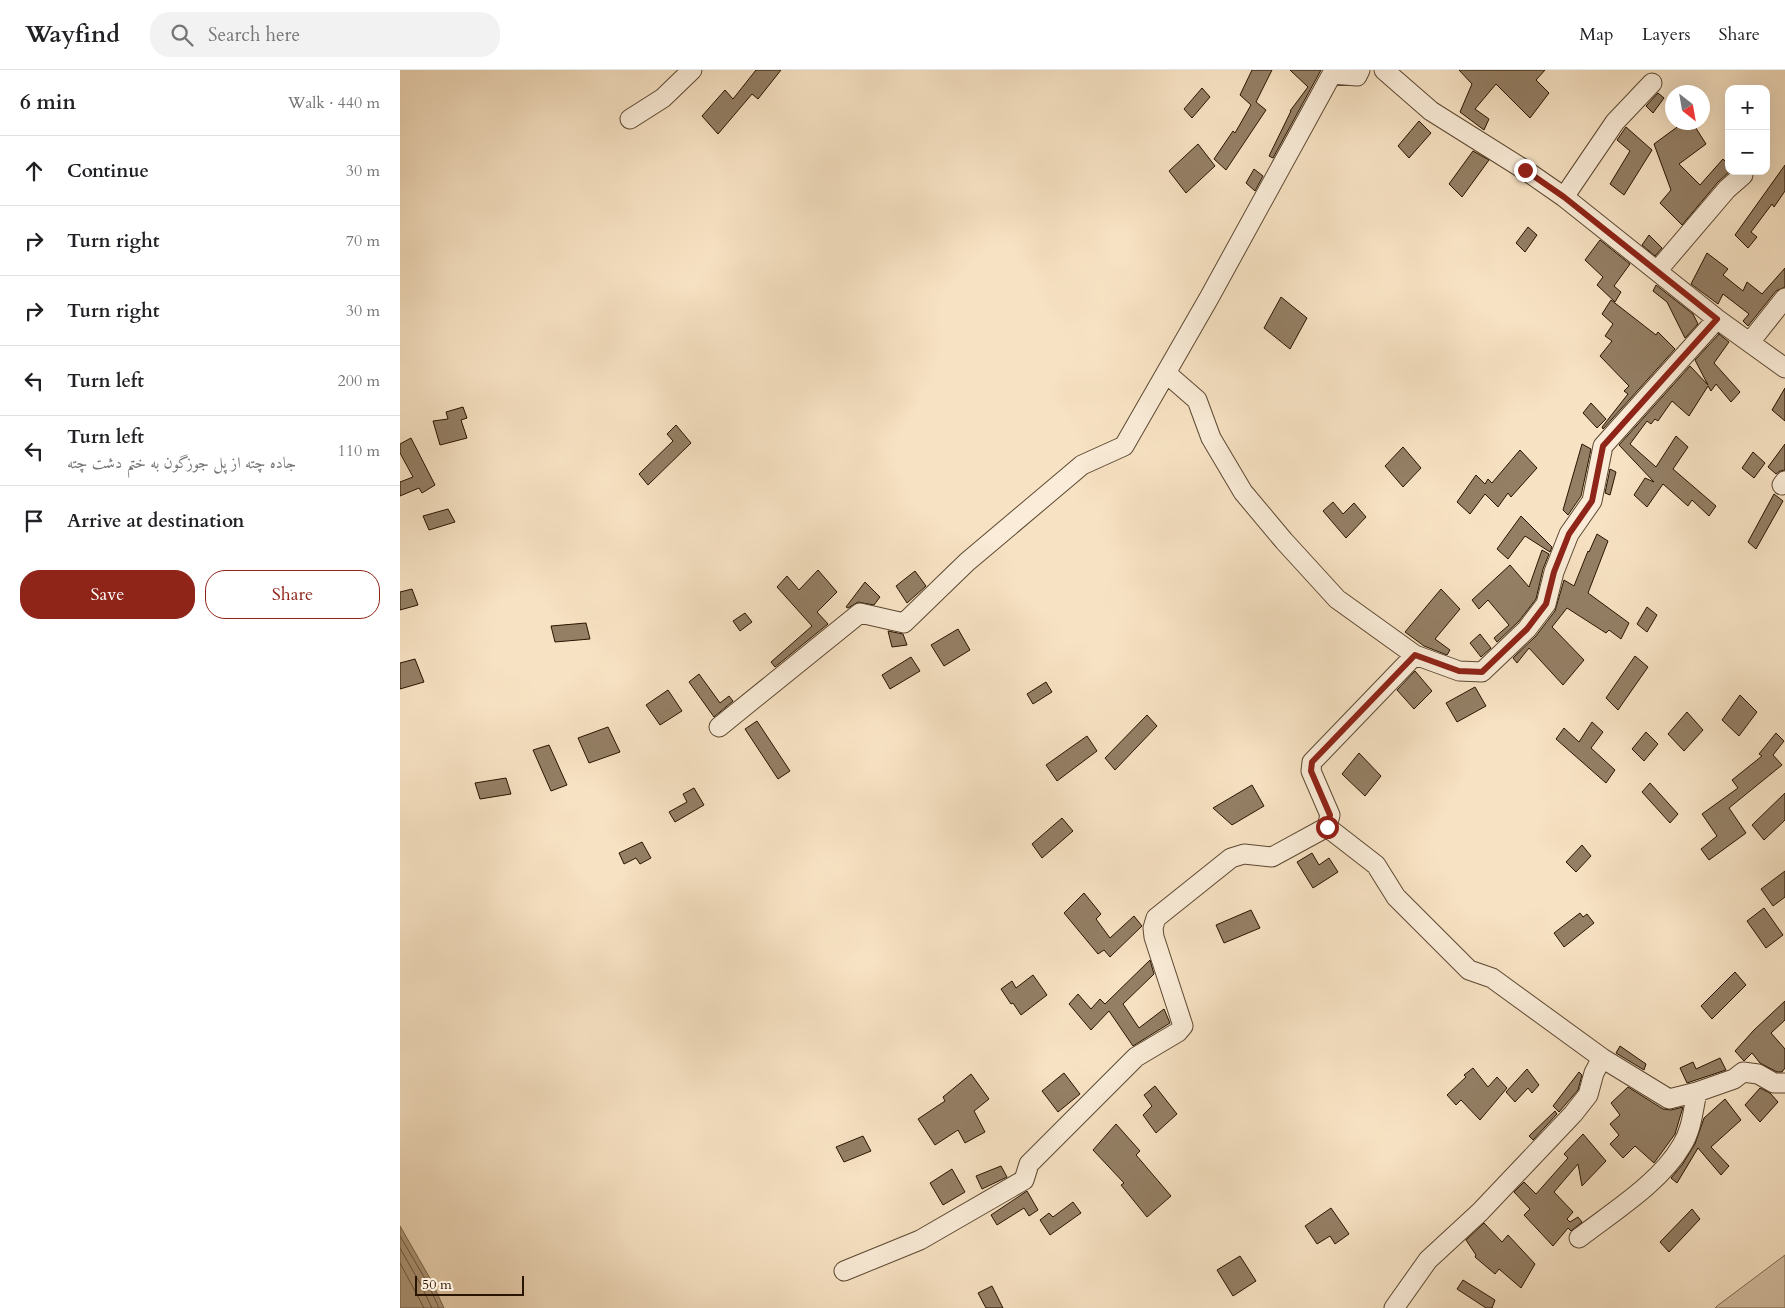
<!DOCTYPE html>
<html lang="en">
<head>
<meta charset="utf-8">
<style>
  :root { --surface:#fff; --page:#f2f2f2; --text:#202124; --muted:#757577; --line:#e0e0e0; --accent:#8f2418 }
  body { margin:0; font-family:Cardo,Amiri,serif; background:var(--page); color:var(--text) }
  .controls { position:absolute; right:15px; top:15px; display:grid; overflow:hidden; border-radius:10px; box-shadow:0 5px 20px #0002 }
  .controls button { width:45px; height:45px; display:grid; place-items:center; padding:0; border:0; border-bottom:1px solid var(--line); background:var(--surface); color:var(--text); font:25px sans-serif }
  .compass { position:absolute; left:1265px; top:15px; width:45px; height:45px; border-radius:50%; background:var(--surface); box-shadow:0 5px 20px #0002; rotate:149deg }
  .scale { position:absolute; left:15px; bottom:12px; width:109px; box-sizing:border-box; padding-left:5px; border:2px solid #291400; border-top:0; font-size:14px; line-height:18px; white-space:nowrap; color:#291400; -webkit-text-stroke:4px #faecd8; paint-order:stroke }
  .stop { position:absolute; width:15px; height:15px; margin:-11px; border:4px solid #8f2418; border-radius:50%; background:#fff }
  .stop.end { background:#8f2418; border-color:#fff; box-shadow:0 1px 5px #0008 }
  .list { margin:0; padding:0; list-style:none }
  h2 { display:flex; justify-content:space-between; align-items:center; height:65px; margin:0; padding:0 20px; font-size:21px }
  h2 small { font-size:16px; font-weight:400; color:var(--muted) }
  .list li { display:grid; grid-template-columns:32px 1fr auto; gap:15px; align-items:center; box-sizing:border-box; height:70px; padding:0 20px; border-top:1px solid var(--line) }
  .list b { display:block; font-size:19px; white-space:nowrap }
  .list p { margin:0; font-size:16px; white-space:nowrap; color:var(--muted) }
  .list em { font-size:16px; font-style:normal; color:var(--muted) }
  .actions { display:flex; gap:10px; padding:15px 20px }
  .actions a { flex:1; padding:11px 0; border:1px solid var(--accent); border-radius:20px; text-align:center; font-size:18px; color:var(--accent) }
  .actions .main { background:var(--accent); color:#fff }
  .icon { flex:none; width:28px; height:28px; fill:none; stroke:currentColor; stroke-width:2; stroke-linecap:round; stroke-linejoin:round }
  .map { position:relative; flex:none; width:1385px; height:1238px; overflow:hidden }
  header { display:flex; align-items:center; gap:30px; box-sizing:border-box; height:70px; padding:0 25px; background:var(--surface); border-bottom:1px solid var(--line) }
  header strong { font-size:24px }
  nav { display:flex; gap:28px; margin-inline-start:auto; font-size:18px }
  .search { width:350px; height:45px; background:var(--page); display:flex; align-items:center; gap:12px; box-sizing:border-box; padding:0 18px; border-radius:20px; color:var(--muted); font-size:19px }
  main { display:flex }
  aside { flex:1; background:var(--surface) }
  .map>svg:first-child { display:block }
</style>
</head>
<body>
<header>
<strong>Wayfind</strong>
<div class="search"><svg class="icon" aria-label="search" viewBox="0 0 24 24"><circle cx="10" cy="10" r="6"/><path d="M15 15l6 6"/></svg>Search here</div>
<nav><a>Map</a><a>Layers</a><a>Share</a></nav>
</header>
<main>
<aside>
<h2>6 min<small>Walk · 440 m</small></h2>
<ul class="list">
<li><svg class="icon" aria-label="ahead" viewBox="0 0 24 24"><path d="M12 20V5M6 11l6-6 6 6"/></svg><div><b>Continue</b></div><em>30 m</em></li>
<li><svg class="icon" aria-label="right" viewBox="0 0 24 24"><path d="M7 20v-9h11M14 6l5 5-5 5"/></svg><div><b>Turn right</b></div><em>70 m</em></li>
<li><svg class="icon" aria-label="right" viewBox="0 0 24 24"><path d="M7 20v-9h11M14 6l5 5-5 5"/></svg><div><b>Turn right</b></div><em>30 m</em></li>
<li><svg class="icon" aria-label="left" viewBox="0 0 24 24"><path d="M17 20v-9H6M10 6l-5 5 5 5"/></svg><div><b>Turn left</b></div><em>200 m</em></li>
<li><svg class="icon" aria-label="left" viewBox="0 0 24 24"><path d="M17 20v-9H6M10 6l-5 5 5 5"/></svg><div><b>Turn left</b><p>جاده چته از پل جوزگون به ختم دشت چته</p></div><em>110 m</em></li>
<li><svg class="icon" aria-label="arrive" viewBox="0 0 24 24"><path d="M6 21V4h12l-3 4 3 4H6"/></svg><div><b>Arrive at destination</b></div></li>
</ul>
<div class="actions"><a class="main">Save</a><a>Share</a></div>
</aside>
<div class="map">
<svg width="1385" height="1238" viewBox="0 0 1385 1238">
  <rect width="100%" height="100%" fill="#f7e2c3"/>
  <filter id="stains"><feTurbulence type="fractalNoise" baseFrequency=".004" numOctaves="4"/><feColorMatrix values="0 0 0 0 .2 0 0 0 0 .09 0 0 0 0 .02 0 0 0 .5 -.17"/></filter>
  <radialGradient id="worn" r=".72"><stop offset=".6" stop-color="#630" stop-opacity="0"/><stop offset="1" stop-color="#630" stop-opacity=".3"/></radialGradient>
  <path fill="#d4bfa2" stroke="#7e6a51" d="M1385,1185V1238H1315L1317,1236Z"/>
  <path fill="#b19c81" stroke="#7b664d" d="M0,1156L31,1210L44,1238H0Z"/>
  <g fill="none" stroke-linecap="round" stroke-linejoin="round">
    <path stroke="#6d5840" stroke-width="1" d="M0,1166L27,1212L39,1238
      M0,1178L21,1215L32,1238
      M0,1193L24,1238"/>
  </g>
  <path fill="#947f65" stroke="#291400" d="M356,0H381L358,29L352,24L318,64L302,46L325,20L333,29Z
    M852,0H872L856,32L866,40L826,100L814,89L833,61L835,63L851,35L840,25Z
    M890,0H921L873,88L869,86L891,41H890L908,17Z
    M1059,0H1145L1136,10L1149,23L1130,48L1096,14L1075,39L1089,49L1084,60L1060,42L1072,14Z
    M802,18L810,27L792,48L784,39Z
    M1258,23L1264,28L1253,43L1246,36Z
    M1019,51L1031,63L1009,88L998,76Z
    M1284,52H1292L1306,74L1279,94L1300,115L1323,89L1329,95V101H1330L1318,112L1282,155L1260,133L1271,120L1254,74Z
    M1226,57L1252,80L1224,125L1210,114L1230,81L1217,70Z
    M798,74L815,96L786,123L769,101Z
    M1073,81L1089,90L1062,127L1049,114Z
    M1385,95V121L1374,137L1372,134L1351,162L1357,167L1348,178L1335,165Z
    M854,99L863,106L855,121L846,113Z
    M1128,157L1137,165L1125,182L1116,173Z
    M1249,165L1262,178L1255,186L1242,175Z
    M1200,170L1230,194L1214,216L1221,222L1215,232L1197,215L1203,207L1185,190Z
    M1307,183L1328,199L1323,205L1343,221L1347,212L1362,224L1385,198V217L1376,221L1348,256L1343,251L1349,244L1323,224L1318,234L1291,214Z
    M1256,215L1293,244L1298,254L1285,268L1267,232L1253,221Z
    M881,227L907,248L890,279L864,258Z
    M1211,230L1256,265L1258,262L1275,279L1203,359L1202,357L1228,324L1224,321L1229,316L1200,286L1212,271L1205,266L1213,254L1202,244Z
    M1319,264L1329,272L1314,293L1340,322L1331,332L1316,314L1311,321L1308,316L1289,346L1272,331L1258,351L1255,349L1251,354L1247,351L1230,374L1256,397L1276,366L1288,377L1273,399L1316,436L1309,446L1292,430L1288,436L1263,414L1247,437L1234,425L1245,408L1254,412L1219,375L1290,296L1308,315L1295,290Z
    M1385,318V351L1372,340Z
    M1191,333L1206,349L1197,358L1183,343Z
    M63,337L67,348L61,350L67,368L40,375L33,351L48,349L46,342Z
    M276,355L291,373L248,415L239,404L273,371L267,364Z
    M11,368L35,415L22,423L19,418L0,426V412L13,407L0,383V374Z
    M1182,374L1191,379L1181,426L1168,445L1163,440Z
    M1385,374V400L1380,401L1376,404L1368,397Z
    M1003,377L1021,398L1003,417L985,396Z
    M1120,380L1137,398L1111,427L1108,423L1098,437L1085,424L1070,444L1057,432L1076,405L1085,414L1088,409L1092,413Z
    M1353,382L1365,393L1354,408L1342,398Z
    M1210,399L1216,402L1210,425L1205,423Z
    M1374,424L1383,431L1356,479L1348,472Z
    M933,432L943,444L954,433L966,447L946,468L923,441Z
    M48,439L55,452L29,460L23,446Z
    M1121,446L1152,477L1150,482L1125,466L1108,489L1097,479Z
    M1197,464L1208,471L1188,523L1229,553L1221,569L1209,560L1206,563L1167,538L1152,557L1184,590L1163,615L1129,578L1117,593L1113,588L1136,566L1155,541L1164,510L1174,516L1188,481L1189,482Z
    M1142,480L1149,484L1143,499L1136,529L1119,551L1097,572L1094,568L1109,555L1088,530L1079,539L1072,530L1110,495L1129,517Z
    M418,500L437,522L417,542L428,554L375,597L371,592L412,556L377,517L387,506L399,520Z
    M515,501L526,516L507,533L496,516Z
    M465,512L480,527L474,535L458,532L448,538L446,537Z
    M12,519L18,535L0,540V522Z
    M1041,519L1060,539L1035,569L1050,580L1047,585L1024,576L1005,562Z
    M1247,537L1257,545L1247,562L1237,554Z
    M345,543L352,552L340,561L333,551Z
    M186,553L190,569L155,572L151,556Z
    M558,559L570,580L544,596L531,575Z
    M488,561L503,564L507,575L492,577Z
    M1080,564L1091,578L1081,587L1070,573Z
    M1235,586L1248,597L1218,640L1206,628Z
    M511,587L520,601L490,619L482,605Z
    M15,589L24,612L0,619V593Z
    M1015,601L1032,621L1014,639L997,620Z
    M299,604L320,633L329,626L333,631L314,647L289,612Z
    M646,612L652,622L633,634L627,624Z
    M1075,617L1086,636L1057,652L1046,633Z
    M268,620L282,641L260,655L246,635Z
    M1340,625L1357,642L1339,666L1322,650Z
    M1287,642L1303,660L1284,681L1268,664Z
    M747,645L757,656L715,700L705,688Z
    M357,651L390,701L378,709L345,659Z
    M1192,652L1203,662L1191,678L1215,700L1206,713L1156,669L1164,658L1179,672Z
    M208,657L220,682L189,693L178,668Z
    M1246,662L1258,674L1244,691L1232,679Z
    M1376,663L1384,671L1373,685L1382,695L1329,738L1346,763L1309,790L1301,779L1317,766L1302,744L1338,718L1332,710L1362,686L1359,684Z
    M687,666L697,681L657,711L646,695Z
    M149,675L167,715L151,721L133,680Z
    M959,683L981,706L965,726L942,704Z
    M106,708L111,724L80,729L75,713Z
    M1250,713L1278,744L1270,753L1242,722Z
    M852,715L864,736L832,755L813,738Z
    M294,718L304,735L275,752L269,742L287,732L283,724Z
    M1385,723V750L1364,770L1352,755Z
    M662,748L673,761L642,788L632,774Z
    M242,772L251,788L240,794L236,788L224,794L219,783Z
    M1182,775L1191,786L1176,802L1166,792Z
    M912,783L919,795L929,788L938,802L913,818L897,792Z
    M1385,801V827L1373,836L1361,819Z
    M684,823L701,844L696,849L710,868L734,846L742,856L710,887L704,880L698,884L664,843Z
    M1364,838L1383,865L1366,878L1347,851Z
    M851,840L860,858L824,873L816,855Z
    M1180,843L1183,847L1187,844L1194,853L1164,877L1154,863Z
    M750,890L754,904L723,934L739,958L764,939L770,953L733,976L709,941L691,960L669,934L678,924L691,939L700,929L705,934Z
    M1335,902L1346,915L1312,949L1301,936Z
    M633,905L647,925L621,945L613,933L611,934L601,919L612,911L616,918Z
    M1385,931V950L1371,963L1385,979V998L1382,1002H1377L1360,993L1352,983L1344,991L1335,981L1354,960Z
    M1220,976L1246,994L1244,1000L1216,983Z
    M1320,988L1326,1000L1287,1013L1280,998L1293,992L1296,999Z
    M1073,998L1088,1017L1097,1007L1107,1018L1080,1050L1061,1030L1056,1035L1047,1025L1066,1007L1064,1005Z
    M1127,999L1139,1015L1132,1023L1128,1018L1115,1032L1106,1022Z
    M1179,1002L1182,1005L1178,1020L1159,1042L1153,1036Z
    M664,1003L680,1024L658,1042L642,1021Z
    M571,1004L589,1029L574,1041L585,1062L565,1073L558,1060L535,1075L518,1049L545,1031L543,1027Z
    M755,1016L777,1044L756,1063L743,1045L752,1036L744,1025Z
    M1228,1017L1263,1039L1271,1040L1283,1037L1275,1064L1254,1093L1235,1076L1223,1088L1210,1074L1219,1065L1210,1054L1220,1045L1211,1033Z
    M1360,1018L1370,1023L1378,1032L1360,1052L1345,1035Z
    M1325,1029L1341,1050L1311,1077L1329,1096L1321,1105L1298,1078L1277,1113L1271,1108L1282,1095L1295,1074L1304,1048Z
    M1155,1041L1157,1044L1133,1070L1129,1066Z
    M716,1054L740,1081L736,1085L771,1126L747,1147L721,1115L724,1113L693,1080Z
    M1183,1064L1206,1091L1182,1116L1178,1094L1154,1122L1173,1142L1167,1149L1170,1152L1178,1147L1182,1152L1171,1161L1168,1158L1153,1176L1124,1145L1130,1139L1114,1122L1124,1112L1136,1124L1168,1088L1164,1084Z
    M463,1066L471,1081L444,1092L436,1077Z
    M601,1096L607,1107L582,1119L576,1106Z
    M552,1099L565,1122L543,1135L530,1113Z
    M627,1121L638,1140L629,1146L624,1138L597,1155L591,1145Z
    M673,1132L681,1143L650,1165L640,1150L649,1143L653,1147Z
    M931,1138L949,1164L935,1174L930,1166L917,1174L905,1156Z
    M1292,1139L1300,1149L1269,1182L1260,1172Z
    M1084,1153L1102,1172L1108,1165L1135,1194L1121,1218L1099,1199L1095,1204L1075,1187L1076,1185L1066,1170Z
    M840,1186L856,1211L833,1226L817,1200Z
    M1063,1210L1095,1230L1092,1238H1086L1057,1219Z
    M592,1216L603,1238H586L578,1223Z"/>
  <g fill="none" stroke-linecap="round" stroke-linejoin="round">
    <g stroke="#5c4831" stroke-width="21">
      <path id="minor" d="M984,0L1031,41L1125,100L1164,127L1317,249L1385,298
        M230,49L263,28L292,0
        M1164,127L1215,52L1252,13
        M1257,201L1327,119L1343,105
        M1350,272L1385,228
        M766,303L797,330L811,368L843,422L884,471L937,529L1015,585L1059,601L1082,602L1127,559L1146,534L1154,502L1169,464L1192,431L1203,376L1317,249
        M1382,415L1385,411
        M319,657L460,543L504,553L567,492L682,395L724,376L809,228L932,4L957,6L960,0
        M927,757L976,795L996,827L1069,900L1092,908L1202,988
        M1179,1168C1214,1141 1260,1113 1282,1075C1292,1059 1293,1040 1297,1022
        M444,1201L520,1170L624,1110L629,1094L736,987L778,962L783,956L754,867L753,858L756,848L831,788L844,784L872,787L927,757L930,745L911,701L912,692L1015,585
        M994,1238L1028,1190L1080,1142L1173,1044L1188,1025L1194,1003L1202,988L1269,1029L1297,1022L1334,1009L1343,1002L1358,1004L1374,1013H1385"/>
    </g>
    <use href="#minor" stroke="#faecd8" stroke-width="19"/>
  </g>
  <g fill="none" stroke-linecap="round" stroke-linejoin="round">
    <path stroke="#8f2418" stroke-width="6" d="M927,757L930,745L911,701L912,692L1015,585L1059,601L1082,602L1127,559L1146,534L1154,502L1169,464L1192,431L1203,376L1317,249L1164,127L1125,100"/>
  </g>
  <rect width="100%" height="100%" filter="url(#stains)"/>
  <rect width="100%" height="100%" fill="url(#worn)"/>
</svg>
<div class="controls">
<button>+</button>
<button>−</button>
</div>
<svg class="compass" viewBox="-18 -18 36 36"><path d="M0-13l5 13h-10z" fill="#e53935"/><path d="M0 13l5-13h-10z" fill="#757577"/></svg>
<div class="scale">50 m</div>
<div class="stop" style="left:927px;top:757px"></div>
<div class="stop end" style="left:1125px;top:100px"></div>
</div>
</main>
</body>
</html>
